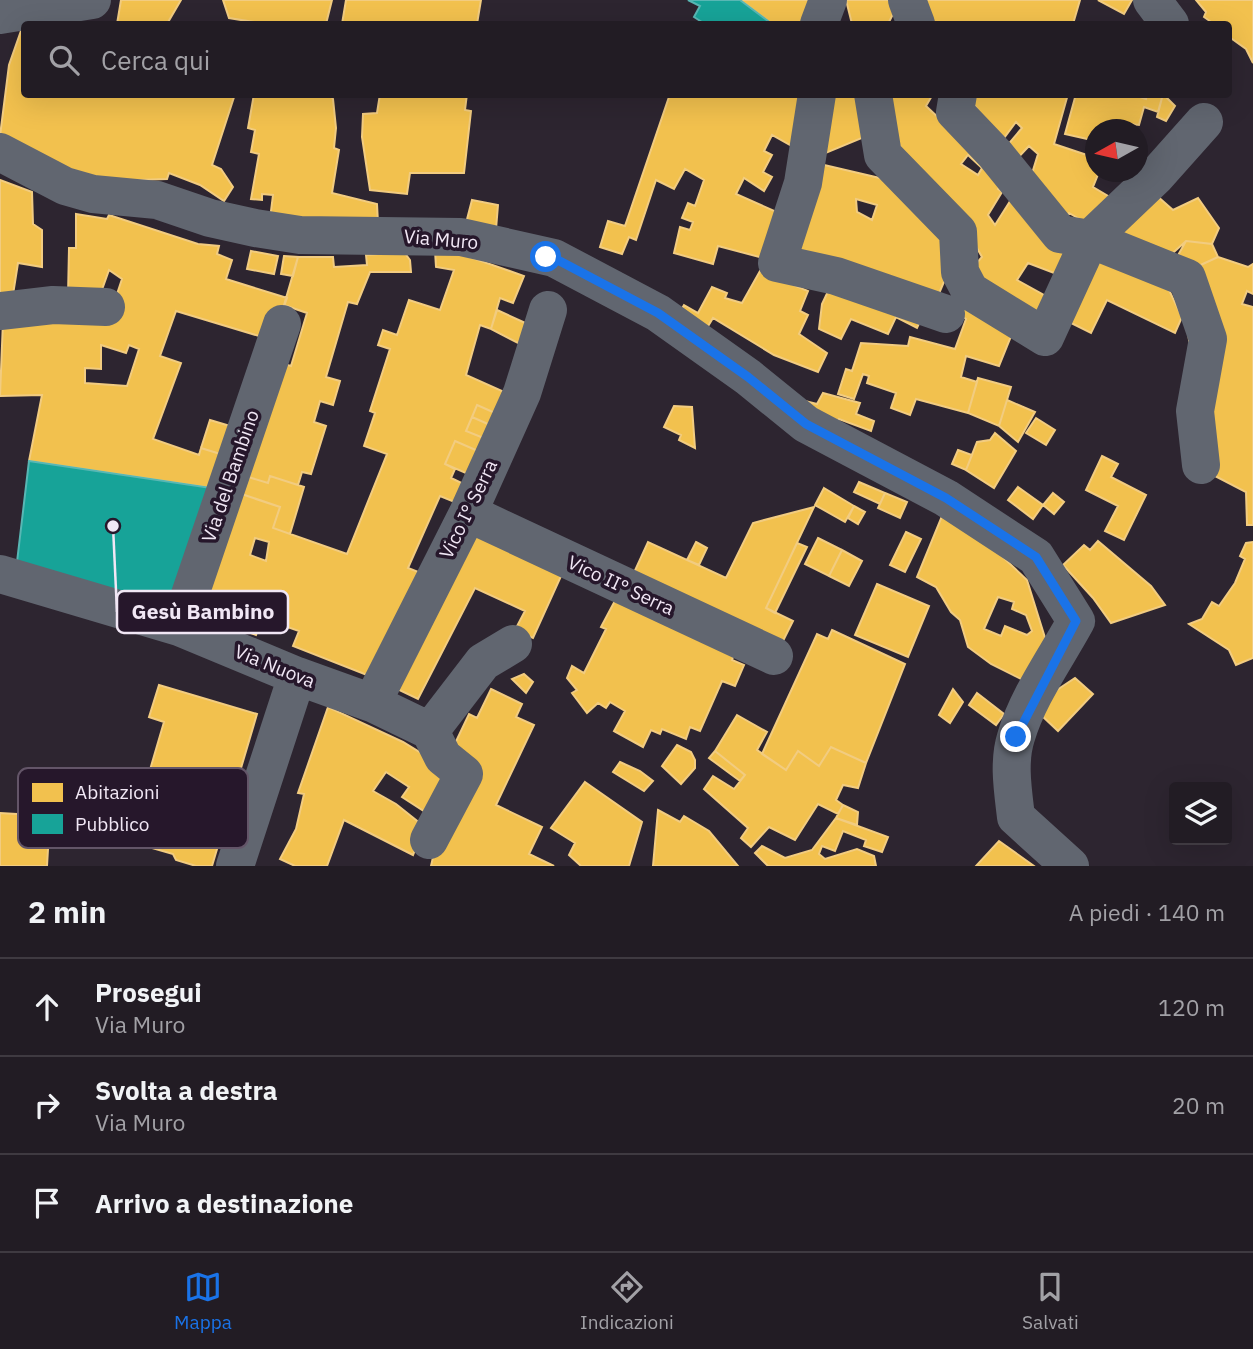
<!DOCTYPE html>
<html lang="it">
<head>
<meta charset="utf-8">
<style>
  :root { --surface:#221c24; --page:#2e2931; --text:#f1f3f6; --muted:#a2a1a6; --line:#3f3a41; --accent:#1a73e8 }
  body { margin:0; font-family:"IBM Plex Sans",sans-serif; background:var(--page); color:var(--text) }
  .controls { position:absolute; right:21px; bottom:21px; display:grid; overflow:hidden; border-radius:7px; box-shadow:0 7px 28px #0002 }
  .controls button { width:63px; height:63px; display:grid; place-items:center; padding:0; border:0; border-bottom:2px solid var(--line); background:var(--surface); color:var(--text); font:35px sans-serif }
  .compass { position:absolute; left:1085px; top:119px; width:63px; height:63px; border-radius:50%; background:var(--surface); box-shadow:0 7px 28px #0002; rotate:262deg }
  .stop { position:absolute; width:21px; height:21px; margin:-16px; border:5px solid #1a73e8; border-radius:50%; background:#fff }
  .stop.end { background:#1a73e8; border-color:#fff; box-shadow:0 2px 7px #0008 }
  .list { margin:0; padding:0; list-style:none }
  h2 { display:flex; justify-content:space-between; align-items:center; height:91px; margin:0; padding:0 28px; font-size:30px }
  h2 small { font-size:23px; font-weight:400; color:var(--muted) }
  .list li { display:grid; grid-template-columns:46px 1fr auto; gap:21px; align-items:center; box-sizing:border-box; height:98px; padding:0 28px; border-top:2px solid var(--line) }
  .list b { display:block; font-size:26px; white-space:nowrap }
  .list p { margin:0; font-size:23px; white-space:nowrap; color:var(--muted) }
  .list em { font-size:23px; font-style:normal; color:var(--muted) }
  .icon { flex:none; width:38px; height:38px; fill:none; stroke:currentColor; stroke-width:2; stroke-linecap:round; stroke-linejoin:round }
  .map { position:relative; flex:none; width:1253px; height:866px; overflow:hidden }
  .search { position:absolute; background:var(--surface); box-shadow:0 7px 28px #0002; left:21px; right:21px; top:21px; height:77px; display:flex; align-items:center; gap:18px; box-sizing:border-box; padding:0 24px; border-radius:7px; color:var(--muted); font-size:26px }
  .sheet { height:385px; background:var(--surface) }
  nav { display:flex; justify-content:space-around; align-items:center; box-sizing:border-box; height:98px; border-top:2px solid var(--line); background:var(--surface); font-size:19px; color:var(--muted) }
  nav a { display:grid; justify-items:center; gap:4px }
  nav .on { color:var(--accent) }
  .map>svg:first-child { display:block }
</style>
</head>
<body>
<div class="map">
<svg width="1253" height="866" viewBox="0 0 1253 866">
  <rect width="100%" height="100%" fill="#2d2530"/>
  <path fill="#f2c14e" stroke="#f2cc80" stroke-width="2" fill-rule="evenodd" d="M121,0H181L167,24H117Z
    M223,0H332L326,24H266L229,18Z
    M346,0H481L477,24H342Z
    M740,0H822L812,24H772Z
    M846,0H900L888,24H852Z
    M915,0H1080L1073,24H922Z
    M1098,0H1132L1124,14Z
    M1196,0H1253V63L1246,49L1228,36V24H1214L1204,17L1206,12Z
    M23,25L24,94H235L212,165L221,169L233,187L224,201L200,185L169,173L167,179L82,182L0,136L9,65Z
    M254,94H329L333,99L336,128L334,148L339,150L332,193L377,204L378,223L270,219L273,195L262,194V200L251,199L259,154L251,152L255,130L248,128Z
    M380,94H467L465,110L471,111L464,173H410L407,194L370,190L362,137L363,114L377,113Z
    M670,94H806L797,149L772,135L764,151L772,155L763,172L772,177L764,191L744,178L736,194L779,213L767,259L718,246L713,264L674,253L680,227L690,230L693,222L682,218L688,203L695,206L704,180L685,169L674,189L656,180L636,240L629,237L622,254L600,247L608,221L625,226Z
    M827,94H866L874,133L816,157Z
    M879,94H933L926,106L1004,179L998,189L1002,192L988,215L995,225L1014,195L1072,262L1062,276L1028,263L1017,280L1051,299L1037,326L968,273L982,257L965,227L912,176ZM968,155L982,168L978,175L961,164Z
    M967,94H1068L1054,144L1096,158V172H1099L1093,187L1120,203L1090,225L1069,213L1062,224L1030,180L1038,154L1029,146L1012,164L1001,153L1022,128L1016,122L1004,138L988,125Z
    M1076,94H1130L1146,99L1147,94H1163L1158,112L1144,107L1139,125L1131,124L1130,130H1096V141L1065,134Z
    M1163,94L1175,106L1166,121L1157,117Z
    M820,164L888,180L953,248L949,270L935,303L787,257ZM856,199L877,205L872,220L857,212Z
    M0,180L32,192L33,224L42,230V267L18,263L12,301H0Z
    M1156,195L1173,210L1198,198L1219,228L1212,244L1186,241L1163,262L1111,243Z
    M472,200L498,205L496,229L465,227Z
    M76,214L107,219L109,215L198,244L219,246L217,254L232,260L226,279L287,298L272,340L176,311L160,356L181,363L153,439L199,455L201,448L230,457L218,489L29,461L42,395L0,396L3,321L110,315L122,279L109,270L98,301L68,296L69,248H76ZM101,345L126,353L129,345L139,349L127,386L85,383V368L101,369Z
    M1186,241L1212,244L1218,257L1181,274L1172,266Z
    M251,251L278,256L274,274L247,269Z
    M435,251L458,253L524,276L513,303L500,298L491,329L480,325L466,375L511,395L502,416L477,405L472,417L466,431L491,441L485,454L455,441L445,464L455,469L451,478L470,487L462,505L440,496L408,568L426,575L372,677L293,646L299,631L262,618L256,635L191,612L233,491L280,507L273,528L347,554L387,454L364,446L375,413L370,411L390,349L378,345L383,330L397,335L409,300L440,310L454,270L436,267ZM255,538L269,542L266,561L250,555Z
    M404,252L410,260L411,272H370L357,304L348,302L326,377L340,381L333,405L320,401L314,422L326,426L311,474L302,472L298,485L270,476L268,483L245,476L277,362L291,366L307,313L284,305L298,257H333L334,267L367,265L366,255Z
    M284,256L298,257L293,276L281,274Z
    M1093,256L1169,290L1182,317L1175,333L1107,300L1091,333L1065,320Z
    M1218,257L1248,267L1253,264V294L1247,291L1242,304L1253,307V525H1247L1246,492L1215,476L1197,406L1181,274Z
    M760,271L808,291L800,311L808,315L799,334L827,353L818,372L774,355L713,318L707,328L680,312L684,305L698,313L712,287L727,293L725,298L742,303Z
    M832,283L923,315L917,328L896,317L888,334L851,319L841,339L819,329L822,304Z
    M966,297L1014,329L999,366L966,356L961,377L977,382L968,413L916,399L910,415L891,408L896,393L867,383L869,376L863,374L854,399L838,394L846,369L852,371L861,343L908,346L910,337L955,349L966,319L958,313Z
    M497,310L532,326L520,344L491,329Z
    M978,378L1011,387L999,426L968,413Z
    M823,393L860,403L856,414L874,421L871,431L839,419L837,424L801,400L817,404Z
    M1007,400L1035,412L1018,442L999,426Z
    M477,405L502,416L497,428L472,417Z
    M674,406L692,407L695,448L679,440L681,435L664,427Z
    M472,417L497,428L491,441L466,431Z
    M1036,418L1055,430L1046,445L1026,433Z
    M210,420L240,429L230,457L201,448Z
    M995,433L1016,451L994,488L966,470L977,442L990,440Z
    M455,441L485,454L475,477L445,464Z
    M958,450L972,455L966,470L952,464Z
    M1102,456L1118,464L1111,477L1146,495L1124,540L1105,531L1118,506L1086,490Z
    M245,476L268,483L270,476L304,487L290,534L273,528L280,507L238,493Z
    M859,482L885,493L880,504L854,492Z
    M1018,487L1043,505L1033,519L1008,500Z
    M824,488L854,506L845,522L815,505Z
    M885,493L907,502L900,518L878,508Z
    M1053,493L1064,502L1054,514L1043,505Z
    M854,506L865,512L858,524L848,518Z
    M814,507L766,608L793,621L781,645L632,577L648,542L726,578L753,523Z
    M942,516L971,527L1027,580L1046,641L1027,682L991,664L968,647L960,620L951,612L936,587L917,577ZM998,597L1014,602L1012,609L1026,615L1032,631L1027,635L1005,626L1001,636L984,629Z
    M476,528L562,574L533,638L515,630L525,611L475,588L418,699L391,686Z
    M906,532L921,539L905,572L890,565Z
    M818,538L842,550L829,576L805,564Z
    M1098,541L1151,586L1165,605L1111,623L1093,598L1063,565L1084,545L1090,550Z
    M696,542L707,548L699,565L687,560Z
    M1253,542V658L1236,665L1229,650L1189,624L1202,619L1212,602L1219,606L1235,583L1245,559L1240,556L1246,543Z
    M797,543L807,547L775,613L766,608Z
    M842,550L862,561L849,586L829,576Z
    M877,584L929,606L908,657L855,635Z
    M618,595L737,646L732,660L744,665L735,686L722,681L700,731L690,727L686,739L662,729L660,734L651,730L643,747L614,731L625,711L610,702L606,708L598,703L587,713L572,693L577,690L567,678L572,666L584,673L606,629L601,627Z
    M832,630L905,664L866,763L831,747L819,766L798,751L786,770L762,754L817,634L828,639Z
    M524,674L533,682L526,693L512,679Z
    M1075,678L1093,694L1058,731L1040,714L1051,694Z
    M159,685L257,714L212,866H196L176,860L173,854L121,839L127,819L135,821L164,722L149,717Z
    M491,689L522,704L516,717L534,725L496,805L542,827L529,854L554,866H431L434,853L417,845L413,855L344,820L327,866H295L280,859L296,829L304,794L298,793L328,707L403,742L452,772V779L430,815L402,797L409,787L386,772L373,791L396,804L426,828L421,836L437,845L450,816L455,819L479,768L450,754L469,714L477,718Z
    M953,689L963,702L950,723L939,715Z
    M977,693L1004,714L996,725L969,705Z
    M737,715L767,732L757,750L786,770L798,751L819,766L831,747L866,763L858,788L843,785L836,800L843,805L838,814L818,804L795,840L769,827L751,847L741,838L748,828L704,789L713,776L734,789L745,775L715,751Z
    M677,745L691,752L695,760V768L681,784L662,766Z
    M715,751L745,775L740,781L709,758Z
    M620,762L640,771L653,781L644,791L613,772Z
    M585,782L642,822L629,866H581L569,855L575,843L551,828Z
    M843,805L858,812L857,825L836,818Z
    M658,810L680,822L684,816L709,831L738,866H653Z
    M0,813L50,816L47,866H0Z
    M836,818L888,837L882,852L864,846L866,840L843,831L835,851L822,846L819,854L825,859L857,849L874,856L876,866H768L755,853L762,846L785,858L812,850Z
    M999,841L1034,866H976Z"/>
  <path fill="#17a398" stroke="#58b7b4" stroke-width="2" d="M688,0H740L772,24H705L694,17L700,6Z
    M29,461L218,489L176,610L17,562Z"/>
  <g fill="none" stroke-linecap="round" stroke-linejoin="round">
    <path stroke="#616670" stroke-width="38" d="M907,0L916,24
      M1152,0L1170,24
      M0,15L92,0
      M819,24L828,0
      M817,94L803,183L777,263L836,276L946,314
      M873,94L883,155L958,232L960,272L970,291L1045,337L1090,239L1155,177L1204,122
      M958,94L955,112L995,154L1060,234L1090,239L1187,278L1208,339L1195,411L1201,465
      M0,152L65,186L93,194L157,200L210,218L255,228L300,235L461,237L554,258L658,313L748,377L806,424L946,498L1036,557L1076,621C1056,658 1028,696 1016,737C1008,762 1013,791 1016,817L1070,866
      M0,311L53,305L106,307
      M468,513L774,656
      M0,574L179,627L297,676L372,703L430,731L483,662L513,644
      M179,627L282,324
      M372,703L468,513L522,393L548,310
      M429,840L464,774L443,757L430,731
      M235,866L297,676"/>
  </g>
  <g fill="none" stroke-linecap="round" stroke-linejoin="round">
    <path stroke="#1a73e8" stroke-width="9" d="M546,257L554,258L658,313L748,377L806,424L946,498L1036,557L1076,621L1016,737"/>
  </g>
  <g text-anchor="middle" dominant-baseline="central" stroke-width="7" stroke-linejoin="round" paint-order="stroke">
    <g font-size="19" fill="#f1e7f5" stroke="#26172b">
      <text transform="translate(441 239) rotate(5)">Via Muro</text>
      <text transform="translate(230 476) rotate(-71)">Via del Bambino</text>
      <text transform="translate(468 509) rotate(-64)">Vico I° Serra</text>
      <text transform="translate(621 585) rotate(25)">Vico II° Serra</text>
      <text transform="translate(275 666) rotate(22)">Via Nuova</text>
    </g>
  </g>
  <rect x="18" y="768" width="230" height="80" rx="10" fill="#26172b" stroke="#635568" stroke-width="2"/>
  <rect x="32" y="783" width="31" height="19" fill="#f2c14e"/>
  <rect x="32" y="814" width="31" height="20" fill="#17a398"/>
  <g font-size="19" fill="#f1e7f5">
    <text x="75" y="799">Abitazioni</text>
    <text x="75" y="831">Pubblico</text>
  </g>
  <path fill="none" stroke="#f1e7f5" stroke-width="2.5" d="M113 526L117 612"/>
  <circle fill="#f1e7f5" stroke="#26172b" stroke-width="2.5" cx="113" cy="526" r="7"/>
  <rect fill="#26172b" stroke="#f1e7f5" stroke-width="2.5" x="117" y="591" width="171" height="42" rx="7"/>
  <g font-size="21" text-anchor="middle" font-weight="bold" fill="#f1e7f5">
    <text x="203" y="619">Gesù Bambino</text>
  </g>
</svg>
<div class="controls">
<button><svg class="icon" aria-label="layers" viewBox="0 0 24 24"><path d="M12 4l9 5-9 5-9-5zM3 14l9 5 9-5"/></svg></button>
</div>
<svg class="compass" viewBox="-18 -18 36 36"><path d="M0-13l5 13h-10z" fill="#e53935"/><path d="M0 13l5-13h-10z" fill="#a2a1a6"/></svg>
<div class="stop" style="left:546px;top:257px"></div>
<div class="stop end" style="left:1016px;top:737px"></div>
<div class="search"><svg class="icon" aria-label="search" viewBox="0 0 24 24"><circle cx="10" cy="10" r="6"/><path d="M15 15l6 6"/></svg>Cerca qui</div>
</div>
<section class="sheet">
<h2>2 min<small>A piedi · 140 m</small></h2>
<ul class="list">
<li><svg class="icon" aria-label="ahead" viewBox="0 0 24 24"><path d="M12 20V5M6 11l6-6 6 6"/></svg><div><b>Prosegui</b><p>Via Muro</p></div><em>120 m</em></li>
<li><svg class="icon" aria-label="right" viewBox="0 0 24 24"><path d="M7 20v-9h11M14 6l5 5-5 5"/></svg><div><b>Svolta a destra</b><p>Via Muro</p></div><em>20 m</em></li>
<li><svg class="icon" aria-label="arrive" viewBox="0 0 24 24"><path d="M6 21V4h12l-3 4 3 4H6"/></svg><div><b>Arrivo a destinazione</b></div></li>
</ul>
</section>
<nav>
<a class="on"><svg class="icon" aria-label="map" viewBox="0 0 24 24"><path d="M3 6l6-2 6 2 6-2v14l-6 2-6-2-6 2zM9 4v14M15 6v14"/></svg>Mappa</a>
<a><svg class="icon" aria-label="directions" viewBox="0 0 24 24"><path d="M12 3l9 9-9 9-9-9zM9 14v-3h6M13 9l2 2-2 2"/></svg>Indicazioni</a>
<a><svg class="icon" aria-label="saved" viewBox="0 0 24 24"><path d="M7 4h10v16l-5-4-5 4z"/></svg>Salvati</a>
</nav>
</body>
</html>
